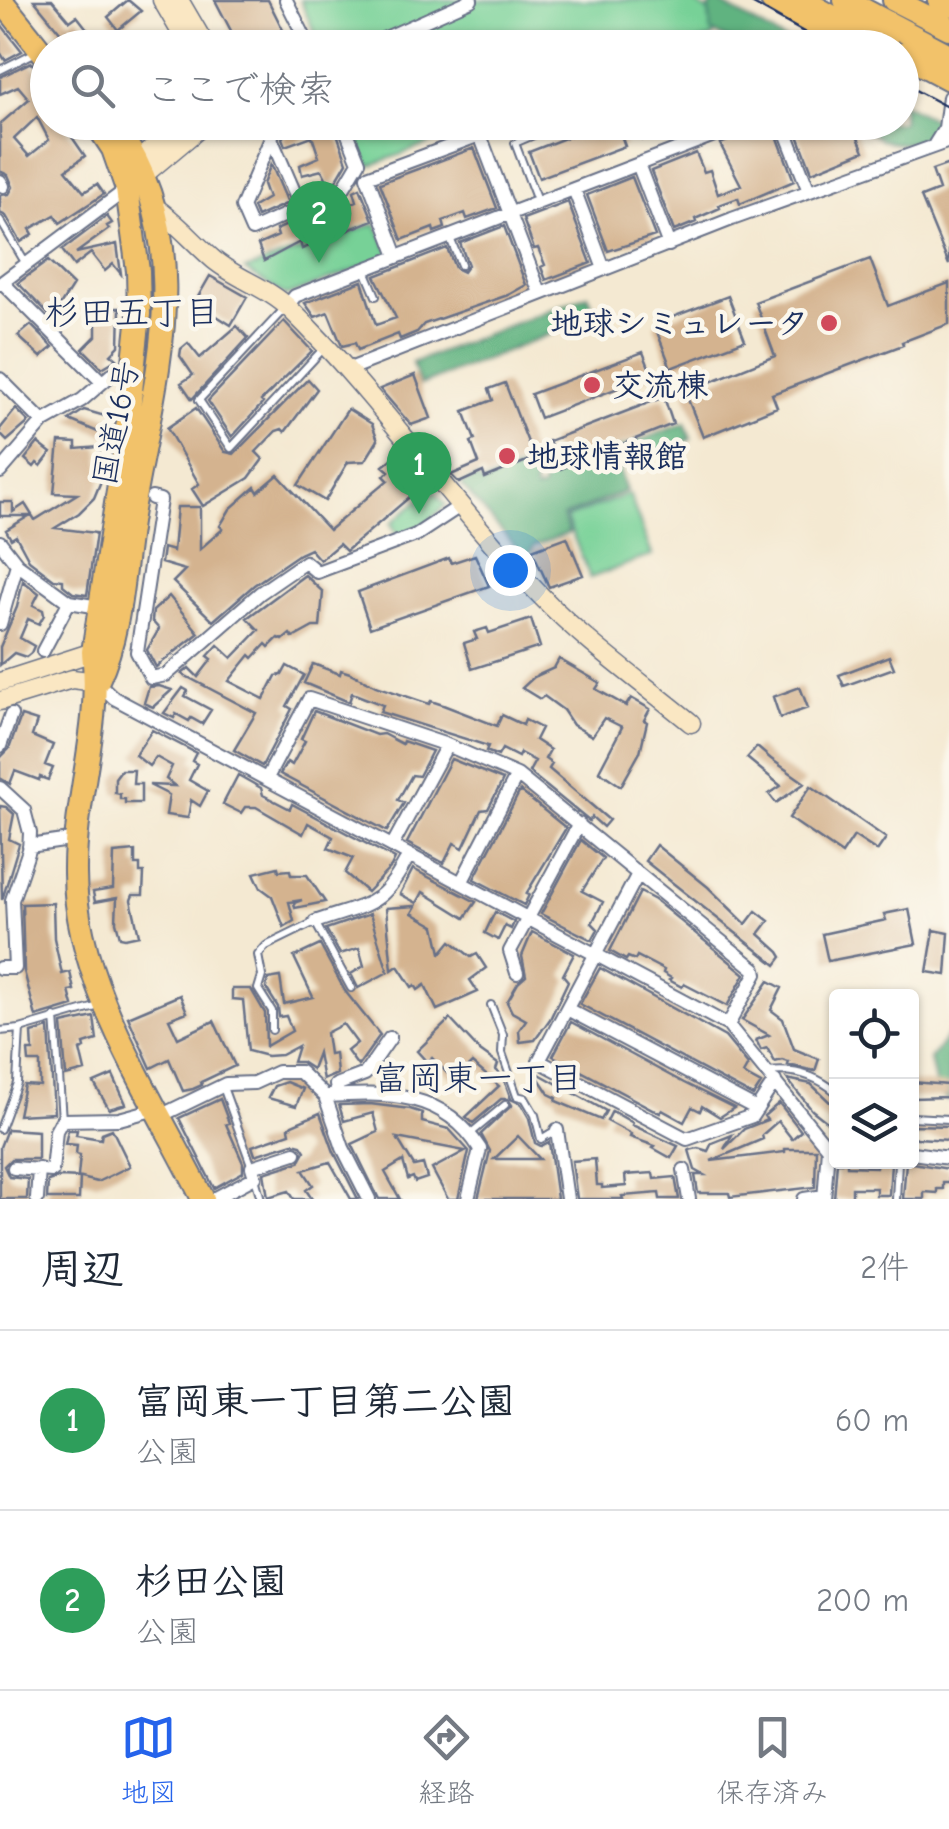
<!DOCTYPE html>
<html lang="ja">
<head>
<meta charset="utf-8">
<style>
  :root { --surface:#fff; --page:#f6f6f7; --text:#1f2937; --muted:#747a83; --line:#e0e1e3; --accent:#2563eb }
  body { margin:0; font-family:"Comic Neue","Klee One",sans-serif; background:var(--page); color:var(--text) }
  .controls { position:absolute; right:30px; bottom:30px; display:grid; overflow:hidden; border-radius:10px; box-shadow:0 2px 8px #0004 }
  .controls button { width:90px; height:90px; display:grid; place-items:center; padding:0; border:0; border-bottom:2px solid var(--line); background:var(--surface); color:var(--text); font:50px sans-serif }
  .you { position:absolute; left:510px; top:570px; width:35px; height:35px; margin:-25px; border:8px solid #fff; border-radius:50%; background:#1a73e8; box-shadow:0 0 0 15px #1a73e833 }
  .badge { display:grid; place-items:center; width:65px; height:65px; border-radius:50%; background:var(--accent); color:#fff; font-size:32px; font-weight:700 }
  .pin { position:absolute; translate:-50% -82px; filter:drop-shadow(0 2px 5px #0008) }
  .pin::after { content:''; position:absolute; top:52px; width:35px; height:30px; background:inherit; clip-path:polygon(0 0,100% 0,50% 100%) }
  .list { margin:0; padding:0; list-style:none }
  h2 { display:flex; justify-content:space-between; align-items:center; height:130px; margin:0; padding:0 40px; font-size:42px }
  h2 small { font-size:32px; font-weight:400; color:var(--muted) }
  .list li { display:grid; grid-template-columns:65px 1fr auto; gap:30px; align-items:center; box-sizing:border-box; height:180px; padding:0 40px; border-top:2px solid var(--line) }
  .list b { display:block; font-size:38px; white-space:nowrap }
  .list p { margin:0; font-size:32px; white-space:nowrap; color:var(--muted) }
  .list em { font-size:32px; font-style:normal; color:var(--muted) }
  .icon { flex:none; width:55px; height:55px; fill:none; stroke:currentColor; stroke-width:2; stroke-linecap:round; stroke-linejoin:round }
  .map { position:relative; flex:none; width:949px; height:1199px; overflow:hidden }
  .search { position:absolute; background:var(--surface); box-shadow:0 2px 8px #0004; left:30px; right:30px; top:30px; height:110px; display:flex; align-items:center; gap:25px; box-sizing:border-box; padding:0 35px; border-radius:55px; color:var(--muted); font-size:38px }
  .sheet { height:490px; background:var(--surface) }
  nav { display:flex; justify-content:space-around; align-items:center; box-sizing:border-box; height:140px; border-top:2px solid var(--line); background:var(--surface); font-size:28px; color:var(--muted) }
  nav a { display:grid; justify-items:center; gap:5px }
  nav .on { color:var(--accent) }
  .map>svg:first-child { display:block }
</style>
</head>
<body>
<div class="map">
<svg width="949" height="1199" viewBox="0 0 949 1199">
  <rect width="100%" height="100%" fill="#fbf7ec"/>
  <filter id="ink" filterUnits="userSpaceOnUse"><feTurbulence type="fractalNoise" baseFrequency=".01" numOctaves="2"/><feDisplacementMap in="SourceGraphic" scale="20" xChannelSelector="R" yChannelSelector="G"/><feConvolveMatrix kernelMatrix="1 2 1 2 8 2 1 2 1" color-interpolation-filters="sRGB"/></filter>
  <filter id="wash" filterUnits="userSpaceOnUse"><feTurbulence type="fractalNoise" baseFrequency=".0048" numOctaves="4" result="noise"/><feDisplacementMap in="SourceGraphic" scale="40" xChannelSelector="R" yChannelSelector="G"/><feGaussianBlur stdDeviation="2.25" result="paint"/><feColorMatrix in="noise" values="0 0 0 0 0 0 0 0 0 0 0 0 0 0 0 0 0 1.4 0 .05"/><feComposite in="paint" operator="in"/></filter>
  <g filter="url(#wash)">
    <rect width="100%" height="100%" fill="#f4e9d2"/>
    <path fill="#77d197" stroke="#49807a" stroke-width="2.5" d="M300,0H691L720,20L712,38L687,47H321Z
      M349,122L486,123L364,168Z
      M376,223L392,256L286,296L245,270Z
      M432,489L446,505L424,525L399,537L391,523Z
      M629,494L652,555L590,578L566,518Z"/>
    <path fill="#61b380" stroke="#3e716f" stroke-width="2.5" d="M715,0L796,47H744L711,32L709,9Z
      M902,103L938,121C923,151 880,151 863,123L902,122Z
      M588,295L596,316L420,385L412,363Z
      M685,423L691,439L619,469L626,491L563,517L569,533L534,546L526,559L461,485L477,477L482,483L515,469H533L535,491L542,488L548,455L552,454L558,472Z
      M949,1034V1101L937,1093L930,1059Z"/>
    <g id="blocks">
      <path fill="#d4b38f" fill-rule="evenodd" d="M34,0H52L70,21L77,16L88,30L70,44Z
        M128,0L141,11L118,30L108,17Z
        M215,0H268L287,38L292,35L299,48H240Z
        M0,23L22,51L5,60L0,52Z
        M31,62L48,86V122H56L59,127L63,124L85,156L66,170L84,192L97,184L104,194L60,223L55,215L30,229L33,234L21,242L6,216L0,213V195L9,194L13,187L8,175L0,171V124L29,99L18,86L0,94V77ZM37,117L49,140L29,156L14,139Z
        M302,122H333L347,162L336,181L329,184L322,170L302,175L300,165L319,157L312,136L285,146L282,138L291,127Z
        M606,122H616L625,146L539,178L529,152Z
        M635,122H684V123L642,140Z
        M772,122L794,181L740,204L738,198L719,205L720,208L695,219L696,222L674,231L651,171L696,153L704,172L710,170L718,194L741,185L720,144L752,131L757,126Z
        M793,122H851L864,151L812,172Z
        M474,148L497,208L467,219L465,213L443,221L445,228L434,232L433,228L402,240L380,183Z
        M271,164L288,203L257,217L253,207L268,198L263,184Z
        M949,164V265L921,197L939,190L932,170Z
        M632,177L655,236L608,251L587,195Z
        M360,188L373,220L302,249L300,242L264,261L258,245L278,236L276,230L332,205L334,210L357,201L354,191Z
        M568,202L591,263L546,280L541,267L545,265L538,248L534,249L523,219Z
        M107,216L112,223L107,226L109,229L76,253L117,244L121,274L113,264L105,271L91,253L74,266L62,250Z
        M504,226L526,285L508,295L424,324L417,332L400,339L398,334L358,350L355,343L342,346L328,312L315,317L305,303L362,281L376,325L396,318L375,276L447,248L455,268L463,272L468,265L460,243Z
        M870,259L888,306L949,283V324L902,342L903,345L772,394L777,407L703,437L685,392L775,356L755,302Z
        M48,261L73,285L52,318L18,283Z
        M210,276L247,297L231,325L195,302Z
        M728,296L745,340L671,368L654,324Z
        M96,308H120L119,346L111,354L117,359L102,368L83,349L96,336Z
        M284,321L312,351L261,401L263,403L232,437L208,401Z
        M31,325L53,347L41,357L18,336Z
        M237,326L248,338L192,399L181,383L193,375L180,356L181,349L188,343L200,358Z
        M643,352L652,375L540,418L531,394Z
        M415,375L431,418L411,425L380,389Z
        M308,379L317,389L285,432L282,429L276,431L256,452L263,459L249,478L203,506L192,489L199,484L167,428L196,408L225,452L234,454Z
        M505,383L534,458L485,478L483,472L459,483L451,475L479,463L471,442L475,440L464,411L493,400L489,389Z
        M664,397L673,424L560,469L549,441Z
        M16,409L29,422L7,441L0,434V429Z
        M348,409L372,424L378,440L365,461L348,462L325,501L298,485Z
        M84,410L112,418L105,435L69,420Z
        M59,442L76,443V449L99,447L101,481L94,498L79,513L55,528L96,533L87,595L73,593L63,585V580L54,579L29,560L16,536L11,539L6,530L29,516H0V502H13V512L25,504L35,520L77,494L54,493Z
        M38,443L51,453L41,466L37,463L34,467L25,459Z
        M397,455L425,484L346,551L339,544L320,560L310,549L299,554L254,585L213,621L173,582L185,570L161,563L163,548L173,551L177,507H200V549L223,529L220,526L230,509L255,487L258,492L278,475L329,530L388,480L384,476L389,471L383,466Z
        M567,537L583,575L549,587L532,550Z
        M475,555L489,586L370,628L358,592L449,558L451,563Z
        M305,575L323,592L320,627H313L293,638L290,634L283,640L278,638L269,647L266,644L253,658L250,655L229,681L264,699L276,676L282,675L287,666L304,675L287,706L292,709L262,766L234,750L256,713L182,674L189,668L198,677L212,659L208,656L218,645L232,658L259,630L247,618Z
        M23,581L39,593L33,605L43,610L44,615L39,624L28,619L20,638L34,646L31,653L26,657L14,653L0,665V647L17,607Z
        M169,596L199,633L156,667L147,650L159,629L152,621L153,611Z
        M531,619L540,647L472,669L464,643L477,639L474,632L487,628L489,633Z
        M889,656L894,668L844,686L839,675Z
        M559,659L600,683L596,689L626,706L631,698L650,709L644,720L647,722L640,752L621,786L599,771L622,727L604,718L592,736L573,725L563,710L544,696L540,699L522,688L534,677L554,668Z
        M313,664L340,674L341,670L350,673L376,686L429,704L431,701L443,705L497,726L502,715L523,725L525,720L541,728L535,740L550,750L545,759L552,764L549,769L609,820L603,827L592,817L589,821L529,772L535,761L520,753L518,757L502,749L498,756L486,751L488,746L380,712L383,705L352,693L349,702L304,683Z
        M159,686L172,690L153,707L144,703L149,687Z
        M800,687L808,708L780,718L773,697Z
        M183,688L188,691L185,696L211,710L202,724L191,718L189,721L176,714L174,718L164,713Z
        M314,711L376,735L383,734L402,744L403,741L432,751L419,776L412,775L398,800L404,803L387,831L280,774L287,762L292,765L305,741L301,739Z
        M21,716L37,721L32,736L53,745L45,765L53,768L48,780L40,777L39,780L15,771L10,784L0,778V758L9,749Z
        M152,730L196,753L192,761L197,764L189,780L208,791L200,806L191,800L188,818L166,815L169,795L149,785L175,786L166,779L172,766L156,757L149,766L135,755Z
        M757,747L771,759L805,783L776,803L769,794L781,786L747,758Z
        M451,759L503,780L488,809L481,810L463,848L454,843L444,863L407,843Z
        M121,770H134L133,784H141V803H125V799H120V794L115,793V778Z
        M238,775L261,788L263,795L290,809L292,804L395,859L391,867L367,892L345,873L353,858L328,848L333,837L308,823L303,834L256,807H245L241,813L223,804Z
        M811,786L886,838L877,851L854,836L842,854L789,818Z
        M520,791L566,828L526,894L529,895L524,905L474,879Z
        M0,806L6,807L14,814L9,839L19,844L2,900Z
        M581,840L603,858L582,891L603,902L592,923L598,929L592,940L541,914Z
        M656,845L708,887L746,924L756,911L769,921L759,934L779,952L782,957L776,965L645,861Z
        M135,851V865H140V873H144L143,895H133L131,900L139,935L125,938L120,937L116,922L117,898L95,902L93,892L113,889L114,853Z
        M278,867L279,871L290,870L291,875H307L325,902L295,908L294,903L302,900L289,902L294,921L284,927L272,896L261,888L254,873Z
        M413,869L476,902L465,918L423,892L417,903L400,894Z
        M640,892L655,900L745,974L727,1006L684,984L682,987L669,980L671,978L663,973L664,970L637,956L635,960L628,957L626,960L610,951Z
        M53,903L54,938L62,974L70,972L74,990L69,991L73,1006L36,1017L24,971L22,904Z
        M416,906L412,913L435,926L441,953L451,941L471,957L477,954L486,968L470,980L478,992L437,1010L425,985L418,990L415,985L412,987L398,966L392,970L386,908Z
        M909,909L916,944L828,961L822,934L886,920L884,914Z
        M495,912L514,922L511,929L505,926L498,940L485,933Z
        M370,914L388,972L358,988L351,974L364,966L359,948L340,954L326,929Z
        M934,930L949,933L946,975L927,972Z
        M532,932L574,954L563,975L568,981L550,1019L535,1040L520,1042L519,1030L526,1020L512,1012L507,1002L518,983L526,976L522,956Z
        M320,945L345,991L380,1035L358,1066L347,1051L357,1043L343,1024L326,1033L329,1054L335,1053L337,1074L323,1080L318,1053L312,1069L301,1062H293L298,1046L281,1055L267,1056L248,1051L243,1000L232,999V989H251L265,1013L266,1046L292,1031L286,1016L279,1017L278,1007L266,988L268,979L280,977L284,1004L313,997L294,957Z
        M600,968L725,1037L748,1065L743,1074L761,1084L753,1096L580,1004Z
        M769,981L782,988L771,1010L783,1019L794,1049L819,1059L815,1071L788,1065L789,1062L782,1060L775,1062L767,1048L761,1050L756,1040L769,1035L742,1020Z
        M180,995L187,1012L169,1019L178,1038L214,1021L235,1066L201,1082L202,1085L193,1089L183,1091L169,1059L151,1068L128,1017Z
        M94,1017L97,1040L84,1044L85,1048L80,1050L85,1071L66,1076L62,1024Z
        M450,1019L480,1051L498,1064L496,1070L503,1077L511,1099L521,1104L529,1118L535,1143L541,1146L549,1142L557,1199H478L490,1151L481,1134L512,1105L508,1099H501L473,1123L466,1117L499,1086L472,1063L454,1080L432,1058L427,1062L417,1051ZM518,1136L540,1159H494Z
        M571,1022L684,1083L734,1108L720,1117L702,1106L700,1111L692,1107L684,1122L662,1110L660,1113L553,1056Z
        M49,1028L54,1113L18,1115L24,1085L40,1086V1062H29L28,1051H33L32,1033Z
        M534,1071L606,1111L601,1120L556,1101L557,1098L549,1094Z
        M113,1075L126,1104L109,1109L94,1083Z
        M787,1079L811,1084L836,1108V1129L812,1110Z
        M286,1082L303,1089L296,1106L268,1098L274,1086Z
        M912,1082L948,1085V1097L912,1098Z
        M220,1099L229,1123L226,1124L243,1163V1172L214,1188L179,1118Z
        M779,1103L801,1131L792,1139L778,1121L762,1135L763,1139L711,1161L785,1152V1149H816L815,1187L730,1197L729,1193H698L695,1175H704L695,1170L689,1150L698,1148L708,1151L712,1143L732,1135L724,1149L744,1129L767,1120L764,1116Z
        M339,1105L370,1104L410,1109L422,1113V1122L449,1129L469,1151L458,1199H448L432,1169L465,1151L397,1138L414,1166L423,1164L427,1178L415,1182L413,1177L408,1179L403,1161L385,1172L400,1199H379L352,1144L378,1132L373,1113L344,1121Z
        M612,1111L633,1123L632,1125L678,1146L671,1158L653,1148L655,1146L630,1137L631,1134L607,1121Z
        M320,1113L334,1152L358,1199H351L330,1162L303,1170L313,1185L306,1190L312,1199H294L289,1191L268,1197L264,1173L299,1162L305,1151L301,1145L293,1143L255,1155L252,1146L290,1133L289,1128L292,1125Z
        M912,1125L949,1126V1140L917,1138L912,1136Z
        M7,1129L38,1131V1159H11L4,1166L9,1177L28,1179L27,1199H0V1147Z
        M112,1129L130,1166L97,1182L78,1177L80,1155L76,1154L77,1145L65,1144L68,1130H77L76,1135L101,1139L102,1133Z
        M595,1159L597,1185H602V1188L626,1186L625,1175L653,1173L654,1179L675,1177L679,1199H660L659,1193L622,1196L623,1199H577L572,1161Z
        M837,1162H847V1166L876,1167L877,1162H891L889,1195H876V1188H852V1199H834Z
        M906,1162L949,1169V1183H943V1189H937V1193L924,1192V1199H903Z
        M60,1177L80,1178L79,1199H47L48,1181Z"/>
    </g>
  </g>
  <g filter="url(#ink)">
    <use href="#blocks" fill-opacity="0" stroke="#677087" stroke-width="2.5"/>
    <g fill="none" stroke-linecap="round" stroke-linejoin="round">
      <g stroke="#677087" stroke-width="10">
        <path id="lane" d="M0,70L34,53
          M537,201L515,143L564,122
          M0,220L26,264
          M450,238L461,265
          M365,270L376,296
          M286,307L199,400L231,448L325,347
          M491,1005L503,1035L502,1053L517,1096L525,1098L535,1115L541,1139L556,1130
          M55,1017L62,1120
          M272,1030V1011L258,989L262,976L258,955L266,946L315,922L351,988
          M0,1031L20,1029L99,1006
          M769,1072C794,1069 817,1076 836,1092
          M223,1087L252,1167
          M912,1117L949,1119
          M0,1129L17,1083L20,1029
          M470,1134L505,1105
          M255,1178L261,1199
          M896,1199L898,1162"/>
      </g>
      <g stroke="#677087" stroke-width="16">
        <path id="street" d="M286,0L310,48
          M363,48L471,0
          M782,122L809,191
          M271,138L277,124L282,122
          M935,144L945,128L949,97
          M638,164L669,245
          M0,181L3,186
          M574,189L604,269
          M302,210L271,138L242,207L252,230L343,189L359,162L343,122
          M397,256L367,177L480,135L540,293
          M3,283L102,382
          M0,284L127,189L130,191
          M287,306L295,296L748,122
          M347,370L732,219L949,141
          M0,379L43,422
          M0,472L43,422L82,400L112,374H134
          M152,498L160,500L137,652L151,678L166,675L260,593L305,562L317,572L416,535L460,506
          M0,542L17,564L69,602
          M0,624L17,564
          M43,651L69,602L105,608
          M97,682L114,698L728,1025L828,1148L824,1199
          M0,746L11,715
          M267,778L309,699L447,745L517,775L755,969L756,974L728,1025
          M0,788L24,810L30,833L29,850L12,900L15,968H0
          M29,846L77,839
          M392,846L447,745
          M638,874L539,1061L687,1139L752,1116L775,1081
          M461,883L517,775
          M315,922C368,903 382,909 409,855
          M517,973L510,951L579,824
          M567,1009L757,1109
          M338,1095L336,1085L365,1074L390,1038
          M325,1096C387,1092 444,1091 480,1149L468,1199
          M160,1116L226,1084L254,1083L278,1072H300L325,1096L343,1148L369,1199
          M557,1130L567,1199
          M912,1153L949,1158
          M14,1168L52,1171L56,1131L62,1120L119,1119L156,1109
          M684,1170L689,1199
          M37,1199L39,1169
          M214,1199L255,1177L252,1167L295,1153
          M804,1199L824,1196"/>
      </g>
      <g stroke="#677087" stroke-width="21">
        <path id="secondary" d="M162,0L190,48
          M179,0L207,48
          M133,173L137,161L185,122
          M134,183L207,122
          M152,205C176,221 192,241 214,260C237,279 269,288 290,309C381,398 452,505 540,595C585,642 640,681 691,723
          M0,682L93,652L105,653
          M0,701L72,679L97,682"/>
      </g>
      <g stroke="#677087" stroke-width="26">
        <path id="highway" d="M1,0L48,59
          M772,0L856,48
          M802,0L889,48
          M845,0L949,55
          M894,0L949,28
          M939,0L949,6
          M902,54L949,79
          M95,122L113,149L127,189L138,271L139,314L126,439L93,652C102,727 74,798 75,873C75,985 155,1101 203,1199
          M98,680C122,629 122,571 131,516C152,387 201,248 117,129"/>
      </g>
      <use href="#lane" stroke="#fff" stroke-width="6"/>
      <use href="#street" stroke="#fff" stroke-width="12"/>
      <use href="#secondary" stroke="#fae7c3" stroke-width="18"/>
      <use href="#highway" stroke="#f2c26a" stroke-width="22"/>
      <path stroke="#1b2f5e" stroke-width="2.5" d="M746,0L832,48
        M902,83L949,108"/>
    </g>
  </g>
  <g fill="#d1495b" stroke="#fbf7ec" stroke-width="4">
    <circle cx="829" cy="323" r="10"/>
    <circle cx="592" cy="385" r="10"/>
    <circle cx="507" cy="456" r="10"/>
  </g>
  <g text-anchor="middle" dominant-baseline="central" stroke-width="9" stroke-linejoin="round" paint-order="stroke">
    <g font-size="32" font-weight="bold" fill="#1b2f5e" stroke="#fbf7ec" text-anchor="start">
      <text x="809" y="323" text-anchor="end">地球シミュレータ</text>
      <text x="612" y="385">交流棟</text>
      <text x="527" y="456">地球情報館</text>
    </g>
    <g font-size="32" fill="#1b2f5e" stroke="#fbf7ec">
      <text transform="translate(116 423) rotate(-79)">国道16号</text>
    </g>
    <g font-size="35" fill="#1b2f5e" stroke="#fbf7ec">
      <text x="132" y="312">杉田五丁目</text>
      <text x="478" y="1078">富岡東一丁目</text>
    </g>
  </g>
</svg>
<div class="controls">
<button><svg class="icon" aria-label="locate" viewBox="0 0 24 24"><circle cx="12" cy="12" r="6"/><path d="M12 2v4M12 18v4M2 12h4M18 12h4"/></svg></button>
<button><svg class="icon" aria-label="layers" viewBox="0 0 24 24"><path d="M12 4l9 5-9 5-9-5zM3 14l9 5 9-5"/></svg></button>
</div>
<div class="you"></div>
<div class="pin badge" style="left:419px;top:514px;background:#2e9e5b">1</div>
<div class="pin badge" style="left:319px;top:263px;background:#2e9e5b">2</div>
<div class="search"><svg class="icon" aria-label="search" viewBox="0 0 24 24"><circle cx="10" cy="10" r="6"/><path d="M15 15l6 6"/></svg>ここで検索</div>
</div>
<section class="sheet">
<h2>周辺<small>2件</small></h2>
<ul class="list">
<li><span class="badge" style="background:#2e9e5b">1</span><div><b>富岡東一丁目第二公園</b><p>公園</p></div><em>60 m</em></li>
<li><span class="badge" style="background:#2e9e5b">2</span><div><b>杉田公園</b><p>公園</p></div><em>200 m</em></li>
</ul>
</section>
<nav>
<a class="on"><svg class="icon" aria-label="map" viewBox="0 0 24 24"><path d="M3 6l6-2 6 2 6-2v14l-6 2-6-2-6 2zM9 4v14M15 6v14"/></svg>地図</a>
<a><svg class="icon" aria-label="directions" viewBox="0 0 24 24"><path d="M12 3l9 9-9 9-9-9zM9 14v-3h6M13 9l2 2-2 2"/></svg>経路</a>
<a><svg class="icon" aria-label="saved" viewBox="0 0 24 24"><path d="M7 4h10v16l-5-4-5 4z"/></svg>保存済み</a>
</nav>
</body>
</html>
